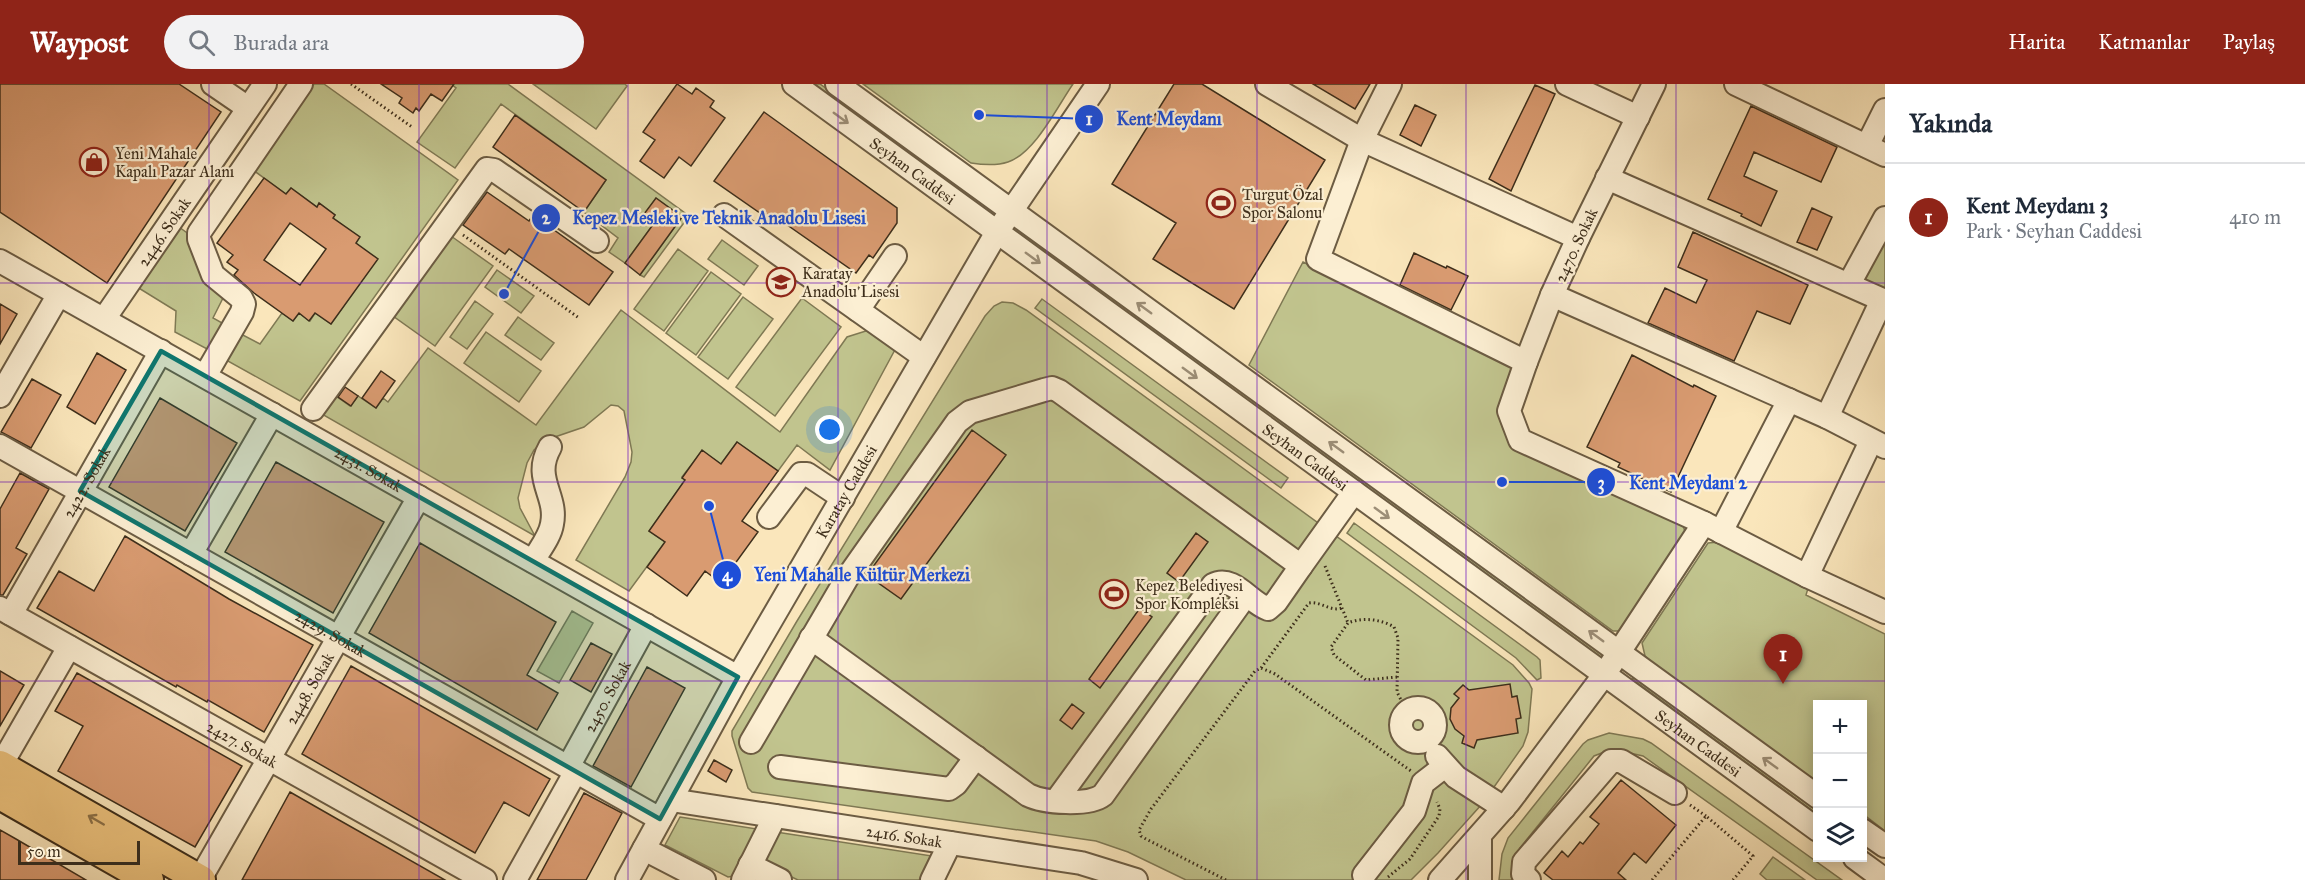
<!DOCTYPE html>
<html lang="tr">
<head>
<meta charset="utf-8">
<style>
  :root { --surface:#fff; --page:#f2f2f3; --text:#1f2937; --muted:#747a83; --line:#e0e1e3; --accent:#8f2418 }
  body { margin:0; font-family:"IM FELL Great Primer",serif; background:var(--page); color:var(--text) }
  .controls { position:absolute; right:18px; bottom:18px; display:grid; overflow:hidden; border-radius:0px; box-shadow:0 3px 15px #0003 }
  .controls button { width:54px; height:54px; display:grid; place-items:center; padding:0; border:0; border-bottom:2px solid var(--line); background:var(--surface); color:var(--text); font:30px sans-serif }
  .scale { position:absolute; left:18px; bottom:15px; width:122px; box-sizing:border-box; padding-left:6px; border:3px solid #3d2e1b; border-top:0; font-size:16px; line-height:21px; white-space:nowrap; color:#3d2e1b; -webkit-text-stroke:4px #fcefd3; paint-order:stroke }
  .you { position:absolute; left:830px; top:346px; width:21px; height:21px; margin:-15px; border:4px solid #fff; border-radius:50%; background:#1a73e8; box-shadow:0 0 0 9px #1a73e833 }
  .badge { display:grid; place-items:center; width:39px; height:39px; border-radius:50%; background:var(--accent); color:#fff; font-size:20px; font-weight:700 }
  .pin { position:absolute; translate:-50% -50px; filter:drop-shadow(0 2px 3px #0008) }
  .pin::after { content:''; position:absolute; top:32px; width:21px; height:18px; background:inherit; clip-path:polygon(0 0,100% 0,50% 100%) }
  .list { margin:0; padding:0; list-style:none }
  h2 { display:flex; justify-content:space-between; align-items:center; height:78px; margin:0; padding:0 24px; font-size:26px }
  h2 small { font-size:20px; font-weight:400; color:var(--muted) }
  .list li { display:grid; grid-template-columns:39px 1fr auto; gap:18px; align-items:center; box-sizing:border-box; height:108px; padding:0 24px; border-top:2px solid var(--line) }
  .list b { display:block; font-size:22px; white-space:nowrap }
  .list p { margin:0; font-size:20px; white-space:nowrap; color:var(--muted) }
  .list em { font-size:20px; font-style:normal; color:var(--muted) }
  .icon { flex:none; width:33px; height:33px; fill:none; stroke:currentColor; stroke-width:2; stroke-linecap:round; stroke-linejoin:round }
  .map { position:relative; flex:none; width:1885px; height:796px; overflow:hidden }
  header { display:flex; align-items:center; gap:36px; box-sizing:border-box; height:84px; padding:0 30px; background:var(--accent); color:#fff }
  header strong { font-size:28px }
  nav { display:flex; gap:33px; margin-inline-start:auto; font-size:21px }
  .search { width:420px; height:54px; background:var(--page); display:flex; align-items:center; gap:15px; box-sizing:border-box; padding:0 21px; border-radius:33px; color:var(--muted); font-size:22px }
  main { display:flex }
  aside { flex:1; background:var(--surface) }
  .map>svg:first-child { display:block }
</style>
</head>
<body>
<header>
<strong>Waypost</strong>
<div class="search"><svg class="icon" aria-label="search" viewBox="0 0 24 24"><circle cx="10" cy="10" r="6"/><path d="M15 15l6 6"/></svg>Burada ara</div>
<nav><a>Harita</a><a>Katmanlar</a><a>Paylaş</a></nav>
</header>
<main>
<div class="map">
<svg width="1885" height="796" viewBox="0 0 1885 796">
  <rect width="100%" height="100%" fill="#fae6bb"/>
  <filter id="stains"><feTurbulence type="fractalNoise" baseFrequency=".00333" numOctaves="4"/><feColorMatrix values="0 0 0 0 .2 0 0 0 0 .09 0 0 0 0 .02 0 0 0 .5 -.17"/></filter>
  <radialGradient id="worn" r=".72"><stop offset=".6" stop-color="#630" stop-opacity="0"/><stop offset="1" stop-color="#630" stop-opacity=".3"/></radialGradient>
  <path fill="#c1c48e" stroke="#7f7954" stroke-width="1.5" d="M314,0H324L458,96L300,317L226,276L241,250L260,260L282,229L293,237L299,229L310,237L315,229L331,240L377,175L355,159L359,153L333,134L335,131L320,120L317,123L291,104L286,110L253,86Z
    M451,0H508L689,132L644,193L640,191L682,133L656,114L645,130L655,138L625,179L609,168L618,154L584,128L606,96L501,20L455,84L417,58L456,4Z
    M533,0H625L627,2L596,45Z
    M812,0H820L971,109L968,113Z
    M863,0H1073C1057,23 1035,69 1008,78C996,82 984,81 971,79Z
    M179,143L190,151L224,212L213,234L224,240L209,266L175,248L176,227L137,203Z
    M1023,146L1607,571L1604,576L1020,151Z
    M451,152L493,182L435,262L393,232Z
    M722,156L758,182L744,201L708,175Z
    M1885,156V207L1864,197Z
    M678,165L708,187L664,247L634,225Z
    M1303,178L1517,281C1506,311 1486,333 1514,359L1683,442L1686,450L1623,547H1613L1249,281Z
    M497,186L534,212L521,229L485,203Z
    M711,188L741,210L696,271L666,249Z
    M743,213L773,235L728,295L698,273Z
    M802,214L841,243L775,332L736,303Z
    M1042,215L1288,394L1281,404L1035,224Z
    M475,217L493,230L467,265L450,253Z
    M1002,218L1013,219L1026,226L1513,581L1529,599L1532,605L1528,648L1523,662L1482,720L1438,769L1411,796H1186L1128,768L1096,757L752,708L748,704L732,652V647L797,537L985,232L994,222Z
    M621,226L780,348L847,253L872,245L897,262L830,386L797,361L778,387L737,358L721,380L702,367L682,393L685,396L649,447L665,458L629,507L576,476L625,393L631,378L632,368L624,327L618,322L611,321L584,343L546,356L534,366L527,379L518,414L520,424L535,452L313,325L333,310L350,322L358,312L376,324L383,314L388,318L428,264L536,341Z
    M518,233L554,259L541,276L505,251Z
    M486,248L541,287L519,318L464,279Z
    M1354,439L1537,573L1540,576L1541,594L1537,596L1516,574L1347,449Z
    M1719,458L1809,501L1806,511L1885,550V747L1863,730L1862,620H1818L1817,698L1654,580L1645,572L1642,559L1708,459Z
    M572,527L593,539L559,599L537,587Z
    M1635,591L1817,724V730L1632,595Z
    M1609,649L1643,655L1651,659L1842,796H1817L1643,672L1612,665L1594,672L1520,764L1514,796H1499L1502,770L1508,754L1583,660L1588,656Z
    M680,733L757,745L734,792L728,793L665,761Z
    M776,748L932,772L919,796H798L766,781L763,775Z
    M1773,773L1805,796H1767L1760,790Z"/>
  <path fill="#d99b71" stroke="#3d2e1b" stroke-width="1.5" fill-rule="evenodd" d="M0,0H179L221,28L107,199L0,128Z
    M381,0H454L442,17L431,10L419,27L416,24L413,29L399,19L402,14Z
    M677,0L692,10L696,4L714,17L710,23L725,34L691,82L679,73L664,94L640,77L655,56L643,48Z
    M1174,0H1202L1325,76L1234,225L1153,175L1176,139L1112,100Z
    M1313,0H1370L1355,25Z
    M1535,1L1555,10L1511,107L1489,95Z
    M1415,21L1436,31L1421,62L1400,51Z
    M1751,22L1837,63L1821,98L1754,68L1744,92L1777,107L1761,142L1741,132L1742,130L1708,115Z
    M764,28L897,124V139L873,174L869,171L856,189L780,136L777,141L714,97Z
    M515,31L606,96L584,128L493,63Z
    M264,94L286,110L291,104L317,123L319,119L335,131L333,134L360,153L356,159L378,175L331,240L315,229L309,237L299,229L293,237L254,209L234,191L238,186L227,178L233,171L217,159ZM290,139L326,165L300,201L264,176Z
    M487,108L529,137L533,131L613,188L589,221L509,165L505,170L463,141Z
    M656,114L682,133L640,191L625,179L655,138L644,130Z
    M1812,124L1832,133L1817,166L1797,158Z
    M1693,148L1808,201L1790,240L1757,227L1734,277L1648,239L1665,204L1696,219L1707,196L1678,183Z
    M1414,169L1446,184L1447,182L1468,192L1451,226L1400,201Z
    M0,220L17,230L0,260Z
    M97,269L126,286L95,340L67,323Z
    M1632,271L1693,303L1694,301L1716,312L1671,408L1618,383L1620,379L1587,363Z
    M381,287L395,297L376,324L362,314Z
    M32,295L61,311L31,364L1,348Z
    M345,303L358,312L351,322L338,313Z
    M160,314L237,359L185,447L109,403Z
    M972,346L1006,371L901,515L867,491Z
    M737,358L778,387L742,437L758,448L721,499L705,487L687,512L647,483L665,458L649,447L685,396L682,394L702,366L721,380Z
    M276,378L384,438L333,529L225,468Z
    M20,389L49,405L16,464L27,470L3,511H0V425Z
    M1196,449L1208,458L1179,498L1167,489Z
    M125,452L229,515L313,561L264,648L208,616L207,618L177,601L176,603L37,524L59,487L94,507Z
    M420,459L556,538L527,591L558,609L537,646L369,549Z
    M1140,524L1152,533L1100,604L1089,595Z
    M591,559L612,570L591,608L570,596Z
    M351,582L550,695L529,732L504,718L475,769L302,670Z
    M647,583L685,604L631,703L593,682Z
    M0,587L24,601L0,642Z
    M77,589L242,682L195,763L58,687L83,642L55,627Z
    M1510,600L1512,613L1517,612L1521,634L1516,635L1518,649L1477,656L1474,664L1462,659L1464,652L1455,645L1450,635L1451,624L1459,614L1454,610L1463,601L1469,606Z
    M1072,620L1084,629L1072,645L1060,636Z
    M714,676L732,686L726,698L708,687Z
    M1621,696L1676,741L1646,779L1634,769L1618,789L1626,796H1553L1544,789L1562,767L1568,773L1580,758L1583,760L1599,740L1590,733Z
    M290,708L339,736L445,796H242Z
    M584,709L622,729L598,774L586,796H537Z
    M0,746L16,755L86,796H0Z"/>
  <g fill="none" stroke-linecap="round" stroke-linejoin="round">
    <g stroke="#6c5c43" stroke-width="26">
      <g id="minor">
        <path d="M213,0L248,24"/>
        <path id="s1" d="M794,0L1818,746"/>
        <path d="M837,0L1818,713"/>
        <path d="M1267,0L1362,56L1578,154"/>
        <path d="M1390,0L1362,56L1318,175L1526,278"/>
        <path d="M1567,0L1638,33"/>
        <path d="M1654,0L1578,154L1552,211L1526,278L1509,327L1520,356L1704,439L1807,492L1885,528"/>
        <path d="M1736,0L1885,71"/>
        <path d="M1867,62L1885,26"/>
        <path d="M1607,94L1885,217"/>
        <path d="M724,131L924,273"/>
        <path id="s2" d="M0,177L738,593"/>
        <path d="M1849,200L1885,134"/>
        <path d="M1552,211L1827,333L1885,363"/>
        <path d="M858,226L895,172"/>
        <path id="s3" d="M104,235L265,0"/>
        <path d="M205,292L242,228L244,220L241,214L213,191L199,155V149L301,0"/>
        <path d="M0,312L59,210"/>
        <path d="M313,325L487,85L494,86L597,157"/>
        <path d="M1827,333L1882,216"/>
        <path id="s4" d="M0,362L660,735"/>
        <path d="M769,433L801,390H807L843,414"/>
        <path d="M1721,448L1789,316"/>
        <path d="M191,470L272,330"/>
        <path d="M533,477C539,466 550,453 552,440C558,411 532,395 550,363"/>
        <path d="M1807,492L1871,357"/>
        <path id="s5" d="M0,524L485,796"/>
        <path id="s6" d="M11,530L161,267"/>
        <path d="M811,554L1028,711C1044,719 1089,722 1103,711L1246,511"/>
        <circle cx="1418" cy="641" r="17"/>
        <path d="M751,658L847,494L957,338L970,328L1044,306L1052,304L1059,307L1301,482L1354,408"/>
        <path d="M1437,672L1456,693L1504,724"/>
        <path d="M1,681L69,563"/>
        <path id="s7" d="M568,683L646,541"/>
        <path d="M780,683L949,705L956,700L976,673"/>
        <path id="s8" d="M671,716L1081,779L1136,796"/>
        <path d="M1056,717L1213,501C1233,490 1250,519 1268,525L1276,518L1301,482"/>
        <path d="M1862,746L1885,762"/>
        <path d="M644,765L704,796"/>
        <path d="M1855,774L1885,796"/>
        <path d="M750,781L780,796"/>
        <path d="M1364,791L1414,727L1423,699L1445,682"/>
        <path id="s9" d="M200,795L419,413"/>
        <path d="M515,796L576,687"/>
        <path id="s10" d="M627,796L738,593L997,148L1098,0"/>
        <path d="M743,796L775,732"/>
        <path d="M932,796L950,759"/>
        <path d="M1440,796L1509,718L1604,591L1704,439"/>
        <path d="M1480,796V752"/>
        <path d="M1529,796L1523,790L1524,778L1611,677H1621L1675,709"/>
      </g>
    </g>
    <g stroke="#3d2e1b" stroke-width="32">
      <path id="major" d="M0,681L201,796
        M0,711L149,796"/>
    </g>
    <path stroke="#3d2e1b" stroke-width="3" stroke-dasharray="1.5 3" stroke-linecap="butt" d="M351,0L412,43
      M463,151L579,234
      M1325,482L1348,539
      M1261,584L1309,519C1321,517 1330,528 1342,524
      M1397,593L1366,596L1334,571L1331,563L1348,539C1362,533 1381,535 1394,543L1398,554L1397,608L1407,628
      M1690,721L1706,732
      M1388,793L1410,775L1439,732L1440,725L1437,718
      M1226,796L1146,755L1141,752L1139,746L1151,725L1255,587L1261,584L1275,590L1411,687
      M1652,796L1706,732L1753,772L1733,796"/>
    <use href="#minor" stroke="#fcefd3" stroke-width="22"/>
    <use href="#major" stroke="#edc37e" stroke-width="28"/>
  </g>
  <defs><path id="oneway-shaft" d="M-6 0H5M1.5-3L5.5 0L1.5 3" fill="none" stroke-width="1.6" stroke-linecap="round" stroke-linejoin="round" transform="scale(1.5)"/></defs>
  <g stroke="#9c8e77">
    <use href="#oneway-shaft" transform="translate(841 34) rotate(36)"/>
    <use href="#oneway-shaft" transform="translate(1033 174) rotate(36)"/>
    <use href="#oneway-shaft" transform="translate(1144 224) rotate(-144)"/>
    <use href="#oneway-shaft" transform="translate(1190 289) rotate(36)"/>
    <use href="#oneway-shaft" transform="translate(1336 363) rotate(-144)"/>
    <use href="#oneway-shaft" transform="translate(1382 429) rotate(36)"/>
    <use href="#oneway-shaft" transform="translate(1596 552) rotate(-144)"/>
    <use href="#oneway-shaft" transform="translate(1770 679) rotate(-144)"/>
  </g>
  <use stroke="#8c7148" href="#oneway-shaft" transform="translate(96 736) rotate(-150)"/>
  <path fill="#0f766e" fill-opacity="0.2" stroke="#0f766e" stroke-width="4.5" stroke-linejoin="round" d="M161,267L738,593L660,735L80,407Z"/>
  <path fill="none" stroke="#7b2cbf" stroke-width="1.5" stroke-opacity="0.55" d="M209,0V796M419,0V796M628,0V796M838,0V796M1047,0V796M1257,0V796M1466,0V796M1676,0V796M0,199H1885M0,398H1885M0,597H1885"/>
  <defs>
    <g id="shop-ring" transform="scale(1.5)"><circle r="9.5" fill="#fcefd3" stroke="#8f2418" stroke-width="1.5"/><path d="M-5-2.5h2.3a2.7 3.5 0 0 1 5.4 0H5L5.5 6h-11ZM-1.5-2.5h3a1.5 2.3 0 0 0-3 0Z" fill="#8f2418"/></g>
    <g id="stadium-ring" transform="scale(1.5)"><circle r="9.5" fill="#fcefd3" stroke="#8f2418" stroke-width="1.5"/><path d="M0-5a6.5 5 0 1 0 0 10a6.5 5 0 1 0 0-10ZM-3.5-1.8h7v3.6h-7Z" fill="#8f2418"/></g>
    <g id="school-ring" transform="scale(1.5)"><circle r="9.5" fill="#fcefd3" stroke="#8f2418" stroke-width="1.5"/><path d="M0-5L7-2L0 1L-7-2ZM-4 1L0 2.5L4 1V4Q0 6-4 4Z" fill="#8f2418"/></g>
  </defs>
  <g fill-rule="evenodd">
    <use href="#shop-ring" x="94" y="78"/>
    <use href="#stadium-ring" x="1221" y="119"/>
    <use href="#school-ring" x="781" y="198"/>
    <use href="#stadium-ring" x="1114" y="510"/>
  </g>
  <g text-anchor="middle" dominant-baseline="central" stroke-width="4.5" stroke-linejoin="round" paint-order="stroke">
    <g font-size="16" fill="#3d2e1b" stroke="#fcefd3" text-anchor="start">
      <text x="115" y="69">Yeni Mahale<tspan x="115" dy="18">Kapalı Pazar Alanı</tspan></text>
      <text x="1242" y="110">Turgut Özal<tspan x="1242" dy="18">Spor Salonu</tspan></text>
      <text x="802" y="189">Karatay<tspan x="802" dy="18">Anadolu Lisesi</tspan></text>
      <text x="1135" y="501">Kepez Belediyesi<tspan x="1135" dy="18">Spor Kompleksi</tspan></text>
    </g>
    <g font-size="16" fill="#3d2e1b" stroke="#fcefd3">
      <text stroke="none"><textPath href="#s1" startOffset="147">Seyhan Caddesi</textPath></text>
      <text stroke="none"><textPath href="#s3" startOffset="106">2446. Sokak</textPath></text>
      <text transform="translate(1576 161) rotate(-65)">2470. Sokak</text>
      <text stroke="none"><textPath href="#s1" startOffset="633">Seyhan Caddesi</textPath></text>
      <text stroke="none"><textPath href="#s2" startOffset="423">2431. Sokak</textPath></text>
      <text stroke="none"><textPath href="#s6" startOffset="152">2422. Sokak</textPath></text>
      <text stroke="none"><textPath href="#s10" startOffset="446">Karatay Caddesi</textPath></text>
      <text stroke="none"><textPath href="#s4" startOffset="380">2429. Sokak</textPath></text>
      <text stroke="none"><textPath href="#s9" startOffset="220">2448. Sokak</textPath></text>
      <text stroke="none"><textPath href="#s7" startOffset="81">2450. Sokak</textPath></text>
      <text stroke="none"><textPath href="#s1" startOffset="1119">Seyhan Caddesi</textPath></text>
      <text stroke="none"><textPath href="#s5" startOffset="278">2427. Sokak</textPath></text>
      <text stroke="none"><textPath href="#s8" startOffset="236">2416. Sokak</textPath></text>
    </g>
  </g>
  <path fill="none" stroke="#1d4ed8" stroke-width="2" d="M979 31L1089 35M504 210L546 134M1502 398L1601 398M709 422L727 491"/>
  <g fill="#1d4ed8" stroke="#fcefd3" stroke-width="2">
    <circle cx="979" cy="31" r="6"/>
    <circle cx="504" cy="210" r="6"/>
    <circle cx="1502" cy="398" r="6"/>
    <circle cx="709" cy="422" r="6"/>
    <circle cx="1089" cy="35" r="15"/>
    <circle cx="546" cy="134" r="15"/>
    <circle cx="1601" cy="398" r="15"/>
    <circle cx="727" cy="491" r="15"/>
  </g>
  <g font-size="18" text-anchor="middle" font-weight="bold" fill="#fff">
    <text x="1089" y="41">1</text>
    <text x="546" y="140">2</text>
    <text x="1601" y="405">3</text>
    <text x="727" y="497">4</text>
  </g>
  <g font-size="18" text-anchor="middle" font-weight="bold" fill="#1d4ed8" stroke="#fcefd3" stroke-width="4.5" stroke-linejoin="round" paint-order="stroke">
    <text x="1169" y="41">Kent Meydanı</text>
    <text x="719" y="140">Kepez Mesleki ve Teknik Anadolu Lisesi</text>
    <text x="1688" y="405">Kent Meydanı 2</text>
    <text x="862" y="497">Yeni Mahalle Kültür Merkezi</text>
  </g>
  <rect width="100%" height="100%" filter="url(#stains)"/>
  <rect width="100%" height="100%" fill="url(#worn)"/>
</svg>
<div class="controls">
<button>+</button>
<button>−</button>
<button><svg class="icon" aria-label="layers" viewBox="0 0 24 24"><path d="M12 4l9 5-9 5-9-5zM3 14l9 5 9-5"/></svg></button>
</div>
<div class="scale">50 m</div>
<div class="you"></div>
<div class="pin badge" style="left:1783px;top:600px">1</div>
</div>
<aside>
<h2>Yakında<small></small></h2>
<ul class="list">
<li><span class="badge">1</span><div><b>Kent Meydanı 3</b><p>Park · Seyhan Caddesi</p></div><em>410 m</em></li>
</ul>
</aside>
</main>
</body>
</html>
